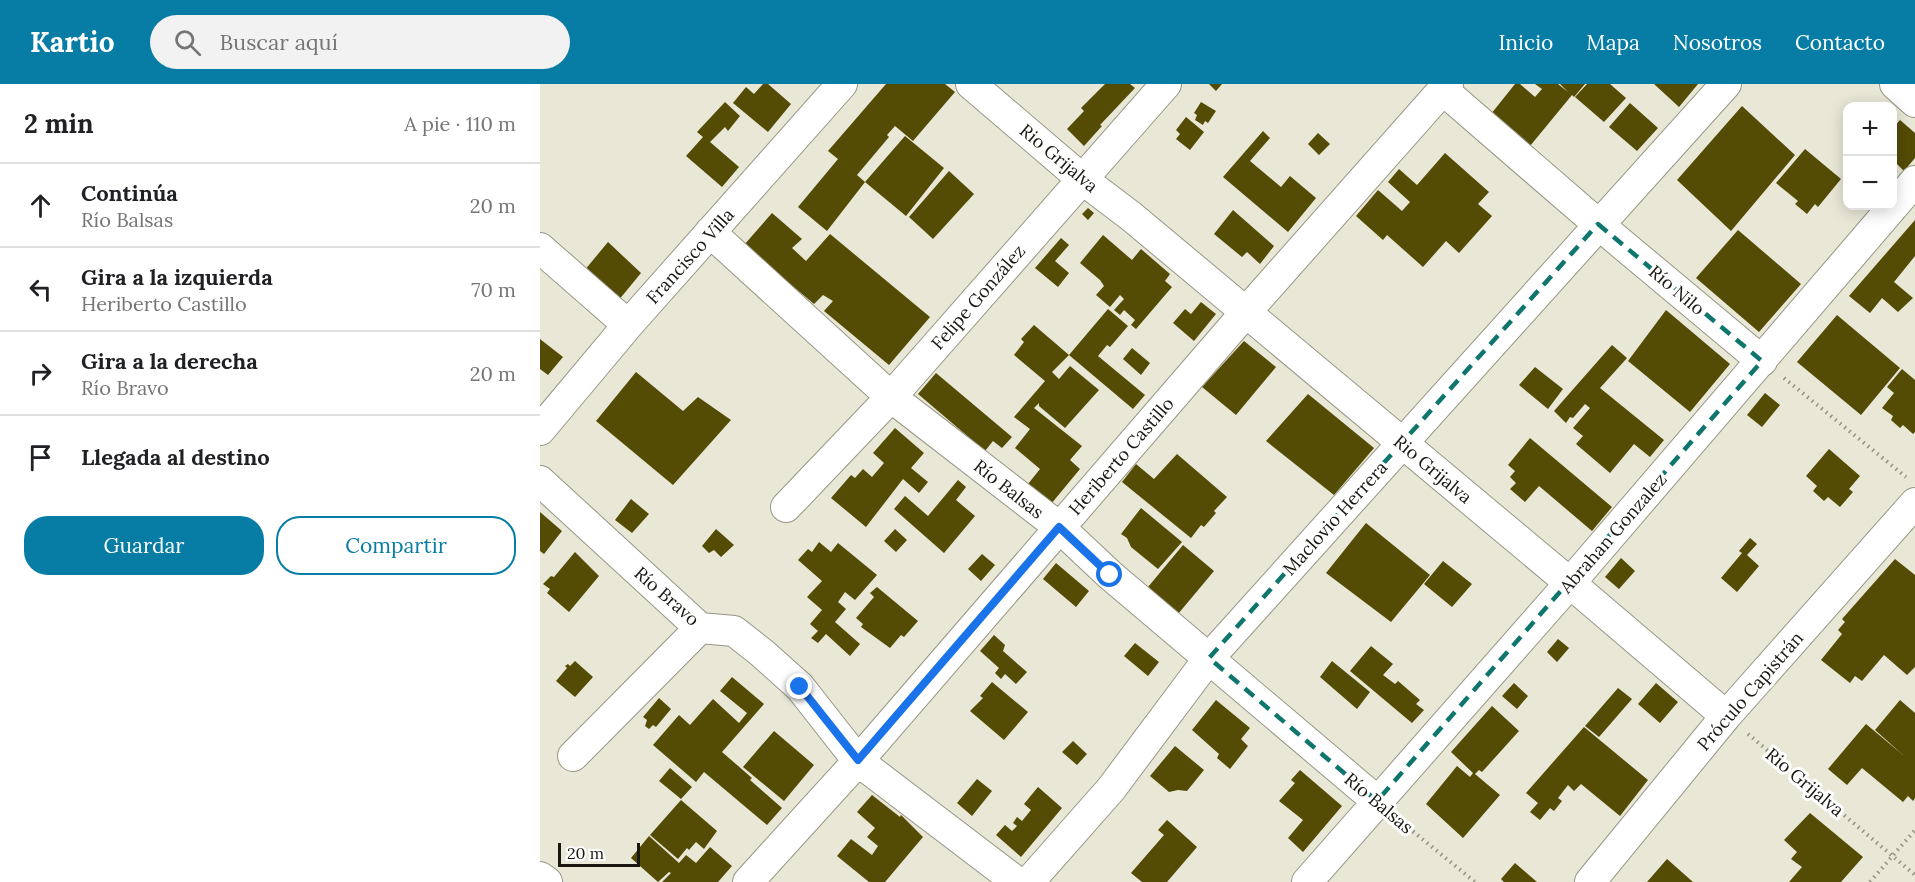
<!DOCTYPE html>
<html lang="es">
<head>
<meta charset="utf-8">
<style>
  :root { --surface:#fff; --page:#f2f2f2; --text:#202124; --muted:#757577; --line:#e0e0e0; --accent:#077da5 }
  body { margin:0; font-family:Lora,serif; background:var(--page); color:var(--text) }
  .controls { position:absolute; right:18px; top:18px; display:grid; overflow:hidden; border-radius:12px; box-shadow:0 3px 15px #0003 }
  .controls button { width:54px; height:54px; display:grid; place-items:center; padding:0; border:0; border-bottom:2px solid var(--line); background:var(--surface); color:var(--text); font:30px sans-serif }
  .scale { position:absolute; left:18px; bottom:15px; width:82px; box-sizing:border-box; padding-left:6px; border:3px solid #181711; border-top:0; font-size:16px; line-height:21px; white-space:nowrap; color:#181711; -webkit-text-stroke:4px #fff; paint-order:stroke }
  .stop { position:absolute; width:18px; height:18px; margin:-14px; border:4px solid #1a73e8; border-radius:50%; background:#fff }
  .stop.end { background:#1a73e8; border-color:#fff; box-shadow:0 2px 6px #0008 }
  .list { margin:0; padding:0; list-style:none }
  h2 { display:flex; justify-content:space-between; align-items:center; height:78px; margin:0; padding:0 24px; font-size:26px }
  h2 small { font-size:20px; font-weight:400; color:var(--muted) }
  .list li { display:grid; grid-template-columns:39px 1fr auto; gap:18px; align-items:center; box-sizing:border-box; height:84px; padding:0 24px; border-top:2px solid var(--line) }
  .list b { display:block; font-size:22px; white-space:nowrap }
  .list p { margin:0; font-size:20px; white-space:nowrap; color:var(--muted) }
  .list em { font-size:20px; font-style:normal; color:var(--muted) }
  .actions { display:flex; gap:12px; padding:18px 24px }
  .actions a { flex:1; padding:14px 0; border:2px solid var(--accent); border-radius:24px; text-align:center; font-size:21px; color:var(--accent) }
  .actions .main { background:var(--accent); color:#fff }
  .icon { flex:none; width:33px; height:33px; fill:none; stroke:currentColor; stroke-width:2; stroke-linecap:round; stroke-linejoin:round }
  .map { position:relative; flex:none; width:1375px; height:798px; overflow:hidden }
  header { display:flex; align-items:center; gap:36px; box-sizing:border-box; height:84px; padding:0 30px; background:var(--accent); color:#fff }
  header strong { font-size:28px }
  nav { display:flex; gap:33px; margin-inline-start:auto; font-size:21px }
  .search { width:420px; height:54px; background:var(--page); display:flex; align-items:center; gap:15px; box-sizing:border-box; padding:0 21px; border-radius:33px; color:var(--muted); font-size:22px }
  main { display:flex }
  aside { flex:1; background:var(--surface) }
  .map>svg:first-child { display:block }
</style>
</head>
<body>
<header>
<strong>Kartio</strong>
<div class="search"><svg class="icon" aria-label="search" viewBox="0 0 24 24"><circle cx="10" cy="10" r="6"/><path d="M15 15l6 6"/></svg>Buscar aquí</div>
<nav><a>Inicio</a><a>Mapa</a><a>Nosotros</a><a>Contacto</a></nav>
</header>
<main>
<aside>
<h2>2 min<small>A pie · 110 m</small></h2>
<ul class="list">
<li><svg class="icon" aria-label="ahead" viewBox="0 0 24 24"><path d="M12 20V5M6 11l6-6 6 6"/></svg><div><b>Continúa</b><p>Río Balsas</p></div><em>20 m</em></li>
<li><svg class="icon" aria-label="left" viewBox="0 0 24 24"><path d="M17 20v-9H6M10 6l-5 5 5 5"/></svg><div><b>Gira a la izquierda</b><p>Heriberto Castillo</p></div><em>70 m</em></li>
<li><svg class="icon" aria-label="right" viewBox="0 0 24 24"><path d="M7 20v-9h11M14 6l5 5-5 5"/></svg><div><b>Gira a la derecha</b><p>Río Bravo</p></div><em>20 m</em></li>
<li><svg class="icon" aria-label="arrive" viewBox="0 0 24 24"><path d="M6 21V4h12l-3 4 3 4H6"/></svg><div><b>Llegada al destino</b></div></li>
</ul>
<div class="actions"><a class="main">Guardar</a><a>Compartir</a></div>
</aside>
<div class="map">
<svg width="1375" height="798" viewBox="0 0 1375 798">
  <rect width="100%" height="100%" fill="#e9e7d6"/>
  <path fill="#544b04" d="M223,0H228L251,20L228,48L193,19L206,3L214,10Z
    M346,0H405L415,8L373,57L355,42L347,51L349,53L317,91L325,98L287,147L258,123L298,75L288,67Z
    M565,0H590L595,4L560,41L562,42L544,62L527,45L544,27L541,24Z
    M669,0H682L676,7Z
    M975,0H980L995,13L1002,5L995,0H1018L1028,8L1020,0H1045L1034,13L1032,11L990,62L951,30Z
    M1047,0H1070L1086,14L1064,38L1035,13Z
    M1114,0H1158L1139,23Z
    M185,18L200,32L188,47L185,43L170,58L199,83L182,103L146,72L163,53L157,48Z
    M661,18L676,27L668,39L665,37L663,41L655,36L657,31L654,29Z
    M1090,19L1118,44L1097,67L1069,43Z
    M1202,22L1255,71L1191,147L1137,96Z
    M646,33L664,48L650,66L636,55L640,50L636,46Z
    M1360,36L1375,49V74L1364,87L1353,76V44Z
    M723,47L730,54L710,77L741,103L750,92L776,114L748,148L683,93Z
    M778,49L790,60L779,71L768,60Z
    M365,52L404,84L366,132L325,98Z
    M1265,65L1301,95L1278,123L1275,120L1267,130L1255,120L1258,117L1236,99Z
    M905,69L949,108L938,120L952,132L919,169L906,157L883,183L847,151L843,156L816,132L838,106L862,127L870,118L848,98L859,85L877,101Z
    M409,87L434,110L393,155L369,133Z
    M548,124L554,129L548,136L542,130Z
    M693,126L734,162L720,180L707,168L702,173L674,150Z
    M232,129L262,155L252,164L266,177L290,150L390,233L349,281L284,227L293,217L283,211L274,220L204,161Z
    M1375,136V172L1354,198L1373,214L1358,228L1342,214L1330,229L1309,212Z
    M1198,146L1261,200L1219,248L1156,194Z
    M563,151L592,176L601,165L630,190L625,197L632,203L596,245L591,241L595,236L584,226L580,231L574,226L584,215L580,211L570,223L556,211L564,202L560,196L540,179Z
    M521,154L529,161L515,177L529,189L518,203L495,184Z
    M68,158L101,189L78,217L44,187Z
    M661,218L676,230L654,257L633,239L645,225L651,230Z
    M568,225L588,242L570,263L567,261L558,272L605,311L593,325L529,271Z
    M1126,226L1190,280L1150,328L1088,277Z
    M1297,231L1360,284L1321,331L1257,278Z
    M494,241L529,271L512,288L519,295L530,282L559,306L525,344L499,322V319L494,324L542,362L530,376L540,385L511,420L488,400L500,385L475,364L490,345L474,333L505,297L474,271L484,258L481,255Z
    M0,255L23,273L8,291L0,285Z
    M704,257L736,283L696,331L662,303Z
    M1072,261L1087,274L1060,304L1124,356L1110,373L1094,360L1070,389L1036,360L1043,352L1033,344L1050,324L1045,320L1033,334L1030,333L1026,339L1014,327Z
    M592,264L610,279L601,291L583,275Z
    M995,283L1023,305L1008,325L979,301Z
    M1362,285L1375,296V348L1373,350L1363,341L1360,344L1351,336L1353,332L1342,324L1354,309L1347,303Z
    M96,288L143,327L158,313L191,336L133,401L56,337Z
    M396,289L472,353L462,364L453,357L445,367L378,310Z
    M1225,309L1240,321L1222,343L1207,331Z
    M768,310L834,364L794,411L726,357Z
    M355,344L384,369L371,384L388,398L379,409L363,395L326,443L291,414L311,391L315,394L323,385L332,393L344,379L333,369Z
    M990,354L1072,423L1052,447L999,402L985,418L970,405L976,399L970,393L975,387L968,381Z
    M1289,365L1320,392L1309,405L1313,408L1300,423L1288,413L1284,417L1273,407L1277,402L1266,392Z
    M637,370L687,413L674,427L676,429L664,443L661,441L651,454L582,398L596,380L614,395Z
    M418,396L426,403L416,416L435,432L404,469L354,425L365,412L388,432Z
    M91,415L109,430L92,449L75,436Z
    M601,424L642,458L618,485L591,463L587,454L581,450Z
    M0,428L22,447L4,470L0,467Z
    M826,439L890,491L851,538L786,489Z
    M176,445L194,461L181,473L174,466L169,469L162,462Z
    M355,445L367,456L356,468L344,457Z
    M1210,454L1217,460L1207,471L1219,482L1197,508L1181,494L1202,469L1199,467Z
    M279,458L291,468L298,459L337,491L315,516L305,508L298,518L306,525L295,538L320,560L310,572L286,550L278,559L271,554L278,547L270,540L282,526L267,513L282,497L258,476L268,465L272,468Z
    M643,461L674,487L638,530L608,507L610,504L608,503Z
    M35,468L59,492L29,528L7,509L10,505L3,500L11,492L14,493Z
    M442,470L455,481L441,497L428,485Z
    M1081,474L1095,487L1079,505L1065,493Z
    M1355,475L1375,491V583L1367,591L1344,571L1322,597L1315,592L1310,599L1281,576L1302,550L1298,546L1305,538L1302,535Z
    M903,477L932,500L912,523L884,500Z
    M516,479L549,507L536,523L503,495Z
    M337,503L378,537L364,553L361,551L350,564L321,543L323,540L316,534L334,513L330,509Z
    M454,551L465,561L463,567L487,588L476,600L465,590L461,595L455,589L459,584L440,567Z
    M1018,555L1029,564L1017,578L1007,568Z
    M595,559L619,578L608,592L584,572Z
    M831,562L853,580L843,591L855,600L858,597L880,616L876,620L884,626L872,639L810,587Z
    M35,577L53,593L35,613L16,597L27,584L25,582L28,580L30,582Z
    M792,577L830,608L817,625L780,593Z
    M192,593L224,620L182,668L212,694L210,696L242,724L227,741L164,688L156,698L113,661L139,631L150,641L173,615L199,639L207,629L180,607Z
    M452,598L488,628L464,656L430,627L443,614L440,612Z
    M974,599L988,612L977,625L962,612Z
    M1116,599L1138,618L1120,639L1098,620Z
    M1078,604L1092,615L1059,653L1045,642Z
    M119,614L131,625L116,643L113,641L109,645L105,642L107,636L103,633Z
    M676,616L710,644L701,655L708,662L690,685L677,674L679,670L652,646Z
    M1360,616L1375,629V714L1373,717L1368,712L1363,718L1322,684L1307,701L1288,685L1326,640L1363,671L1335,646Z
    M952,622L979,647L942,688L939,686L935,690L960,711L923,754L886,720L917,682L930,693L933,689L911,668Z
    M1044,643L1108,696L1080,732L1041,700L1034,707L1028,701L1018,714L1022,717L1014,727L1010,724L1000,736L990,728L998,719L986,709Z
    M234,647L274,681L244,717L203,683Z
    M533,657L547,670L537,681L522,668Z
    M635,662L664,686L647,707L638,706L629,708L610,692Z
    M130,684L152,703L141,715L119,697Z
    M760,686L802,722L763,768L748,754L763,736L739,717L755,699L751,696Z
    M437,695L452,707L432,732L417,719Z
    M498,703L522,724L481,773L456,751L465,741L472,747L477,742L473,739L477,733L482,737L491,726L484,720Z
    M332,711L360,733L361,731L383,753L345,798H329L297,772L311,755L332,771L338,762L327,753L335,744L317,728Z
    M141,716L177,747L164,765L156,758L149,766L147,764L138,775L110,751Z
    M1270,729L1323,773L1301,798H1249L1262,783L1251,775L1257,768L1244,756Z
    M627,736L657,763L627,798H602L591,789L624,751L618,746Z
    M109,752L139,779L146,771L156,779L170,763L192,782L178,798H122L131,789L129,788L118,798L91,774Z
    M1127,775L1153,798H1107Z
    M975,779L997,798H964L961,795Z"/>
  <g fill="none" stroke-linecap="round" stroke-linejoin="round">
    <g stroke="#989686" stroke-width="32">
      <path id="minor" d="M431,0L542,95L592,133L1030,499L1186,632
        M1355,0L1375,18
        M903,6L1058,140L1222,277
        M170,148L351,313L519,443L570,491L837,717
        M0,164L88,241
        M0,346L88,241L302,0
        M0,397L160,544L194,547L222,569L260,603L318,677L477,798
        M246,423L351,313L626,0
        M33,672L160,544
        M0,793L7,798
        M208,798L318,677L706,228L908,0
        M489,798L571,705L669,574L1186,0
        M767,798L1030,499L1375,97
        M1050,798L1186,632L1375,419"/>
    </g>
    <path stroke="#929184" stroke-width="4" stroke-dasharray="1.5 4.5" stroke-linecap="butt" d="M1244,294L1366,393
      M1208,650L1375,791
      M859,736L935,798
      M1330,798L1375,746"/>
    <use href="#minor" stroke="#fff" stroke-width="30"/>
  </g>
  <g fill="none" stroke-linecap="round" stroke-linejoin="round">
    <path stroke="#1a73e8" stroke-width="8" d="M260,603L318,676L519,443L570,491"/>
  </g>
  <path fill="none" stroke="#0f766e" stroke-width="4.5" stroke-dasharray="12 8" stroke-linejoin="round" d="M1058,140L1222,277L837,717L669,574Z"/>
  <g text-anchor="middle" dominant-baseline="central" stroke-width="6" stroke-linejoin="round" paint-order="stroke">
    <g font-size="18" fill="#181711" stroke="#fff">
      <text transform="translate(519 74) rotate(40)">Rio Grijalva</text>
      <text transform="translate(150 172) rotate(-48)">Francisco Villa</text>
      <text transform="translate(1137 206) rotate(40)">Río Nilo</text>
      <text transform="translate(438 213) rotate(-49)">Felipe González</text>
      <text transform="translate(581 372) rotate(-49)">Heriberto Castillo</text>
      <text transform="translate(893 385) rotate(40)">Rio Grijalva</text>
      <text transform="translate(469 405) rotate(38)">Río Balsas</text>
      <text transform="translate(795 434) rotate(-48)">Maclovio Herrera</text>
      <text transform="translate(1073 449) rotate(-49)">Abrahan Gonzalez</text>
      <text transform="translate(127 512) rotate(41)">Río Bravo</text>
      <text transform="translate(1210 607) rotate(-49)">Próculo Capistrán</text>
      <text transform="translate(1265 698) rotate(40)">Rio Grijalva</text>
      <text transform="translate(839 719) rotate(40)">Río Balsas</text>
    </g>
  </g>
</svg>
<div class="controls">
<button>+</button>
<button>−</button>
</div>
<div class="scale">20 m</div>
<div class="stop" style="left:570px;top:491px"></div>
<div class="stop end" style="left:260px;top:603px"></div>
</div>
</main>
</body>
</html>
